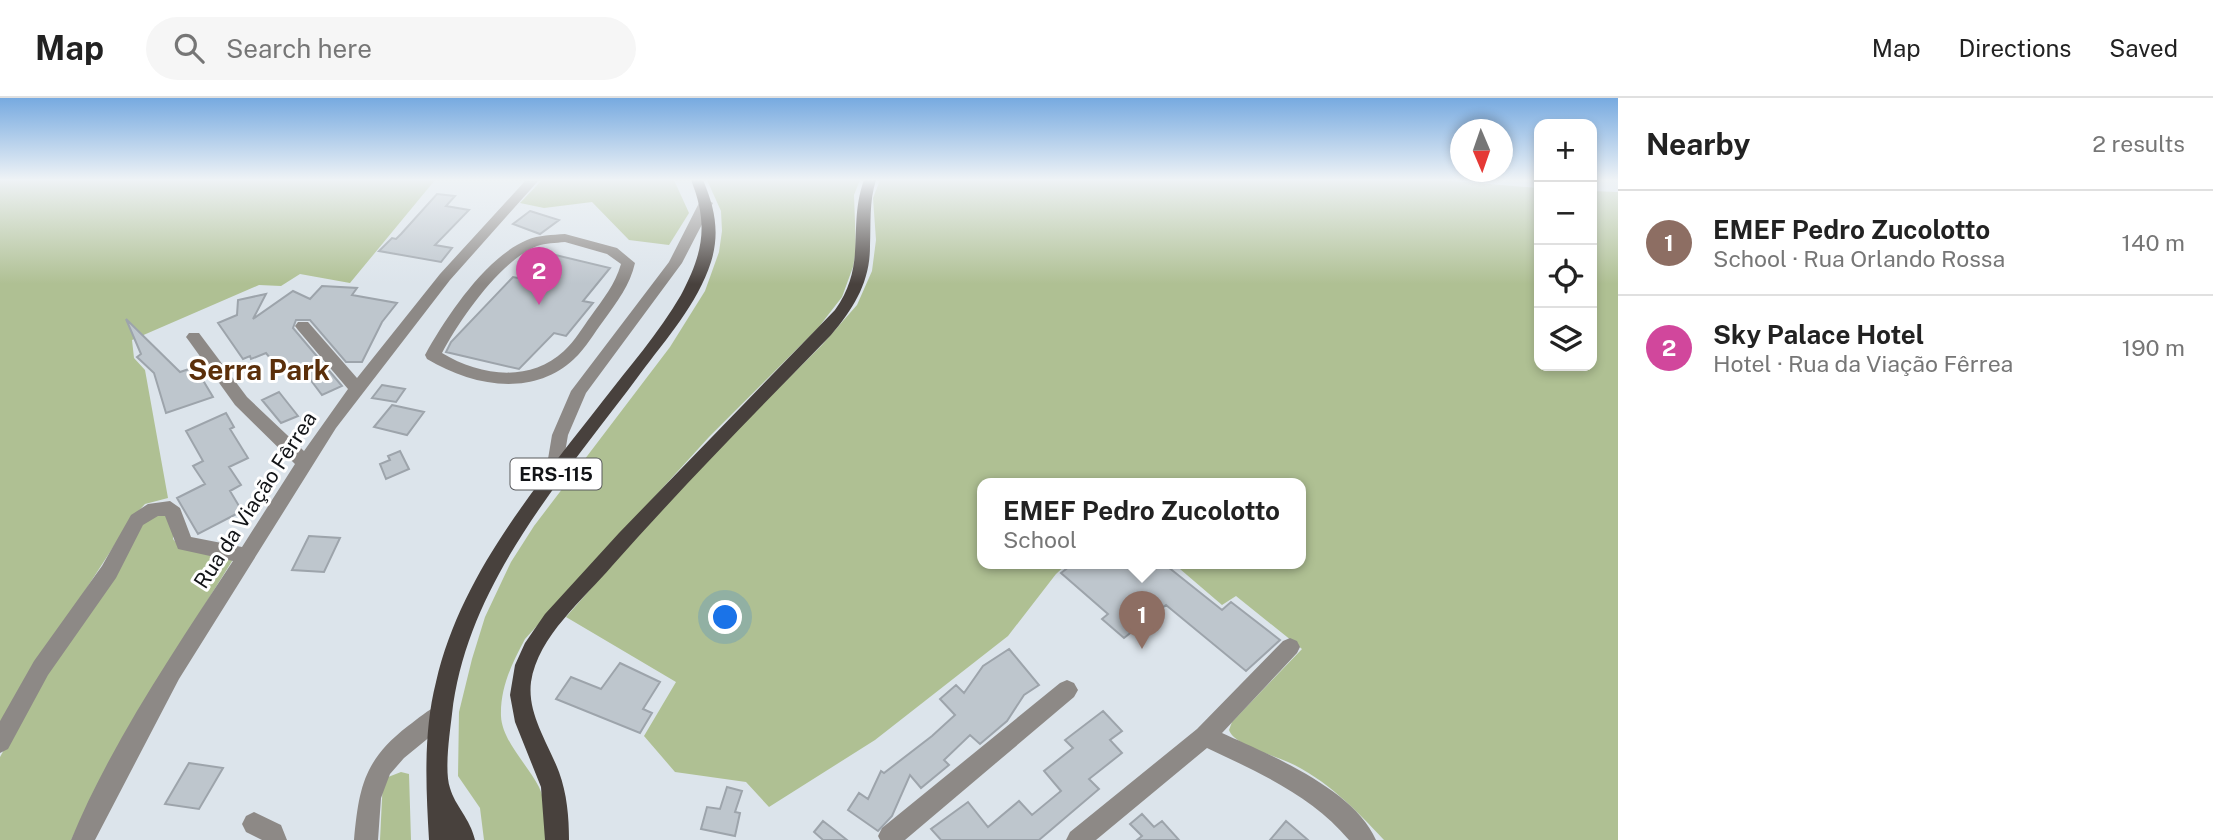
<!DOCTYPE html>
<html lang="en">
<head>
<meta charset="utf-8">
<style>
  :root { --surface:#fff; --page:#f6f6f6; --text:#222; --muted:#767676; --line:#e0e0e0; --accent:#1a73e8 }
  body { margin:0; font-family:"Public Sans",sans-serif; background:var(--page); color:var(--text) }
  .controls { position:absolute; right:21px; top:21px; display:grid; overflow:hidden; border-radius:14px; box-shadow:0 4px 10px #0003 }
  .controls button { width:63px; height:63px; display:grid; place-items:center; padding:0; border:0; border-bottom:2px solid var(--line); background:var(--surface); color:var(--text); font:35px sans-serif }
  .compass { position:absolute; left:1450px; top:21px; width:63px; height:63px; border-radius:50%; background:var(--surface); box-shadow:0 4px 10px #0003; rotate:178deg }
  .you { position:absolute; left:726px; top:520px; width:24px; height:24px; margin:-18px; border:5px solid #fff; border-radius:50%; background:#1a73e8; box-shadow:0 0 0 10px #1a73e833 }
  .badge { display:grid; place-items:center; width:46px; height:46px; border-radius:50%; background:var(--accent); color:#fff; font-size:23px; font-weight:700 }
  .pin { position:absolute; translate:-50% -58px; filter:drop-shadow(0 2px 4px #0008) }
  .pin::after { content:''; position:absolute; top:37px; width:24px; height:21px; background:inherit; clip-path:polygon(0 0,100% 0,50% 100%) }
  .popup { position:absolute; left:977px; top:380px; width:329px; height:91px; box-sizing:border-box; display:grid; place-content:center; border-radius:14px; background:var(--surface); filter:drop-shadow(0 2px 5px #0005); font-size:23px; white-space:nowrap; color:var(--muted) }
  .popup b { font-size:26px; color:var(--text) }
  .popup::after { content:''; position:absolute; left:50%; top:100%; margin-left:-14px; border:14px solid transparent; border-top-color:var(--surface) }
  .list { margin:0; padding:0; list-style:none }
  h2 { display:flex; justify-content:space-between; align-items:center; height:91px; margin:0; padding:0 28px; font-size:30px }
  h2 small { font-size:23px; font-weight:400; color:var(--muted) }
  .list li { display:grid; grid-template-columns:46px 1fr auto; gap:21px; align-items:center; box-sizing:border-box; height:105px; padding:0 28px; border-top:2px solid var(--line) }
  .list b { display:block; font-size:26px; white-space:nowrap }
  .list p { margin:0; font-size:23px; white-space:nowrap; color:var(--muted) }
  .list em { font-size:23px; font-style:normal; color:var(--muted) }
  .icon { flex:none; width:38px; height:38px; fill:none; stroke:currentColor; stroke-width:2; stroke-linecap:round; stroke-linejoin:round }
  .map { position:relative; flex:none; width:1618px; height:742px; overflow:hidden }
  header { display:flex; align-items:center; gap:42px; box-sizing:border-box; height:98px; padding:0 35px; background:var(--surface); border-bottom:2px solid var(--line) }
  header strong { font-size:33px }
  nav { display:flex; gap:38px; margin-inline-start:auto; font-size:24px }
  .search { width:490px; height:63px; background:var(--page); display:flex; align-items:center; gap:18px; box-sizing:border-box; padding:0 24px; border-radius:38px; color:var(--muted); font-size:26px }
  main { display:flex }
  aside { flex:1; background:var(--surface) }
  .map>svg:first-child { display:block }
</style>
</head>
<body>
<header>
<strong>Map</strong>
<div class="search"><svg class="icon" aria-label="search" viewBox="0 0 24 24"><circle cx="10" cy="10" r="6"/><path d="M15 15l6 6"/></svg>Search here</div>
<nav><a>Map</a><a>Directions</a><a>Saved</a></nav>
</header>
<main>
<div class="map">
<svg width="1618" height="742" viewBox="0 0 1618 742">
  <rect width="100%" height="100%" fill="#dce4eb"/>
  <path fill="#afc093" d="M0,82H435L350,185L300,176L281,188L259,187L132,242L134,260L145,272L168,400L145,406L132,420L0,624Z
    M542,82H674L689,115L669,147L629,142L592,104L544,110L520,105Z
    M707,82H860L854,97L856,152L853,169L842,199L818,230L709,339L525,541C512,565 500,590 501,618C502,643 528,667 539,689C546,704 548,726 547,742H484L480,710L458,678L459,614L472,561L485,519L511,464L534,428L670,249L705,193L719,154L722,133L721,113Z
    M880,82H1439L1539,90V268H1592V93L1618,94V742H1384C1356,712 1326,681 1288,664C1273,657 1234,647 1229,632L1232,624L1302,551L1236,498L1222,507L1173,465H1301V385H983V465H1068L1056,476L1008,538L875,642L769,709L746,684L675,674L644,638L676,584L566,519L690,378L821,248L857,207L872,173L876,142L873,100Z
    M165,415L173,422V441L179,448L234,460L129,628L71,742H0V659L49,570L142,425L148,419Z
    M401,674L409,676L411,742H380L383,681Z"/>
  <path fill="#bec6cd" stroke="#9da4ab" stroke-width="2" d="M437,96L455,98L446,108L469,112L435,147L452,150L441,164L379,153L392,140L396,141L401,136Z
    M530,113L559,122L540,136L513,126Z
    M547,155L610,170L583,203L593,205L566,238L554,235L519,271L446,254L451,244L513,179L523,181Z
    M322,188L357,190L352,197L397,205L382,224L362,264H346L310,222H296L293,230L342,288L322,297L300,268L283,276L266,255L251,261L250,258L243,261L218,225L237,217L238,202L266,196L253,221L293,193L310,201Z
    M126,221L180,274L195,269L213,299L166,315L154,275L137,259L141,256Z
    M382,287L405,291L396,304L372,300Z
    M279,294L298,318L281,325L262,302Z
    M392,307L424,314L407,337L374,329Z
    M226,315L234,329L230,331L248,360L229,369L241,387L230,393L242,413L198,436L177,400L205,386L193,368L203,363L186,333Z
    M400,353L409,371L386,381L380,366L390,362L388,358Z
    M309,438L340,440L324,474L292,472Z
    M1074,465H1163L1222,512L1231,504L1280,542L1246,573L1166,507L1124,540L1102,521L1108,516L1061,475Z
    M1009,551L1039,587L1024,597L1007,623L980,646L970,637L944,662L949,667L921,690L910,677L892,718L878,733L848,712L859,695L868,701L881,673L884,675L932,638L955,617L940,601L956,587L964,595L983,568Z
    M620,565L660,584L643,611L652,615L640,635L556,601L571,579L601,591Z
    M1103,613L1122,633L1110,642L1122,655L1089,681L1099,691L1039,742H941L931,731L968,704L988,729L1019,703L1032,717L1061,693L1044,673L1073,650L1065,642Z
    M189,665L223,670L199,711L165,706Z
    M727,689L742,693L735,714L740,715L735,738L701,731L707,709L720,711Z
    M1142,716L1154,729L1162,723L1179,742H1137L1142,738L1130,726Z
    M823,723L832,730L847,742H823L814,734Z
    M1286,723L1308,742H1270Z"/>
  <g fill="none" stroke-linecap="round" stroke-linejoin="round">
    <path fill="#8d8986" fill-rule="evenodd" d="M526,82H539L450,182L336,330L179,581L95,742H71C111,645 176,550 233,463L178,451L165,418H158L143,427L116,480L48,577L8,651L0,655V623L34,563L102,468L131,417L148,406L170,403L180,410L191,439L242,449L295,366L235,307L189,243L186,239L189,235H199L247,299L304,353L348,291L298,232L295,228L298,224H308L357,280L440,176Z
      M706,101L713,105L682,165L586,295L568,337L560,384H548L545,379L552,337L571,293L669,164L699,105Z
      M565,136L617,150L635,165C630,187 617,204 604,222C594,235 586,250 574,261C532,300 472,288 427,261L425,257C446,219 486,159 527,142C539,137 552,137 565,136ZM565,144L607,156L621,166C615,187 603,201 591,218C582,230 575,243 564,253C529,285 480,278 442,255C460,221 500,163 537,148C546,145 555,145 565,144Z
      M1290,540L1297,543L1300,549L1297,555L1222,635C1270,657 1354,691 1376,742H1349C1312,698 1258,674 1207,650L1096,742H1066L1070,734L1197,631L1283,543Z
      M1067,582L1074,585L1078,592L1074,599L905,742H880L878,738L882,730L1060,585Z
      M440,607L448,610L451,617L448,624L404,660L390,676L381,700L378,742H354C359,689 364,662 408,628C418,621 428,611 440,607Z
      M254,714L281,727L287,742H262L246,734L242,726L246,718Z"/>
    <path fill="#48413d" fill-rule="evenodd" d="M691,82H703C715,110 720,135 711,164C697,207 666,241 640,276C564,379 467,484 452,616C450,634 444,672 450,690C455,708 470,720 475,742H429C426,690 423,635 436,584C461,476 536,389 602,304C629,269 659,235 681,197C703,155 709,127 691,82Z
      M864,82H876C869,104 871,125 870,148C870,184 854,210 831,237C757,313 683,388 612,468C584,501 538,538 531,584C527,616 548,645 559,674C567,696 569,719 569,742H545L541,689L515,624L510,597L515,567L525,545L545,516L619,435L835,212C868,166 847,129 864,82Z"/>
  </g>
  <linearGradient id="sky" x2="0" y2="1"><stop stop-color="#77aae0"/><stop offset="0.44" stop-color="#eff3f6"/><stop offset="1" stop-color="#eff3f6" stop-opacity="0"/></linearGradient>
  <rect width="1618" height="186" fill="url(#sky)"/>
  <g text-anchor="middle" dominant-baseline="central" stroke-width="6" stroke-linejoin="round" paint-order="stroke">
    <rect fill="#fff" stroke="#595a5d" stroke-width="2" x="510.5" y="360.5" width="91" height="31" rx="5"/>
    <g font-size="19" font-weight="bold" fill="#121417">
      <text x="556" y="376">ERS-115</text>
    </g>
    <g font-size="21" fill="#121417" stroke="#fff">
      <text transform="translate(255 402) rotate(-57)">Rua da Viação Fêrrea</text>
    </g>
    <g font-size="28" font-weight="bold" fill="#5b2f0a" stroke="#fff">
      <text x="259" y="271">Serra Park</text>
    </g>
  </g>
</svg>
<div class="controls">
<button>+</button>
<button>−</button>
<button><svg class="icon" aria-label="locate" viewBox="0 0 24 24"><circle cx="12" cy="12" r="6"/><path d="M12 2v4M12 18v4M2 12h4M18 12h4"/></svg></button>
<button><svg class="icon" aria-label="layers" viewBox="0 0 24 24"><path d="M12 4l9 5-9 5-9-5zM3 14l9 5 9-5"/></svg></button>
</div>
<svg class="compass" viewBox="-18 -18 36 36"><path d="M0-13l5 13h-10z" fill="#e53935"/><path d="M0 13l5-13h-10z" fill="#767676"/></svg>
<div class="you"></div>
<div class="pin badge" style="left:1142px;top:551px;background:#8d6e63">1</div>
<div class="popup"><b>EMEF Pedro Zucolotto</b>School</div>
<div class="pin badge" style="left:539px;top:207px;background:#d1479c">2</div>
</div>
<aside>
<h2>Nearby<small>2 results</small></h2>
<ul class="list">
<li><span class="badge" style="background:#8d6e63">1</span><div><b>EMEF Pedro Zucolotto</b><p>School · Rua Orlando Rossa</p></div><em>140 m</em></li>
<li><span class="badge" style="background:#d1479c">2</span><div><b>Sky Palace Hotel</b><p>Hotel · Rua da Viação Fêrrea</p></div><em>190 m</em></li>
</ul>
</aside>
</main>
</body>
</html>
